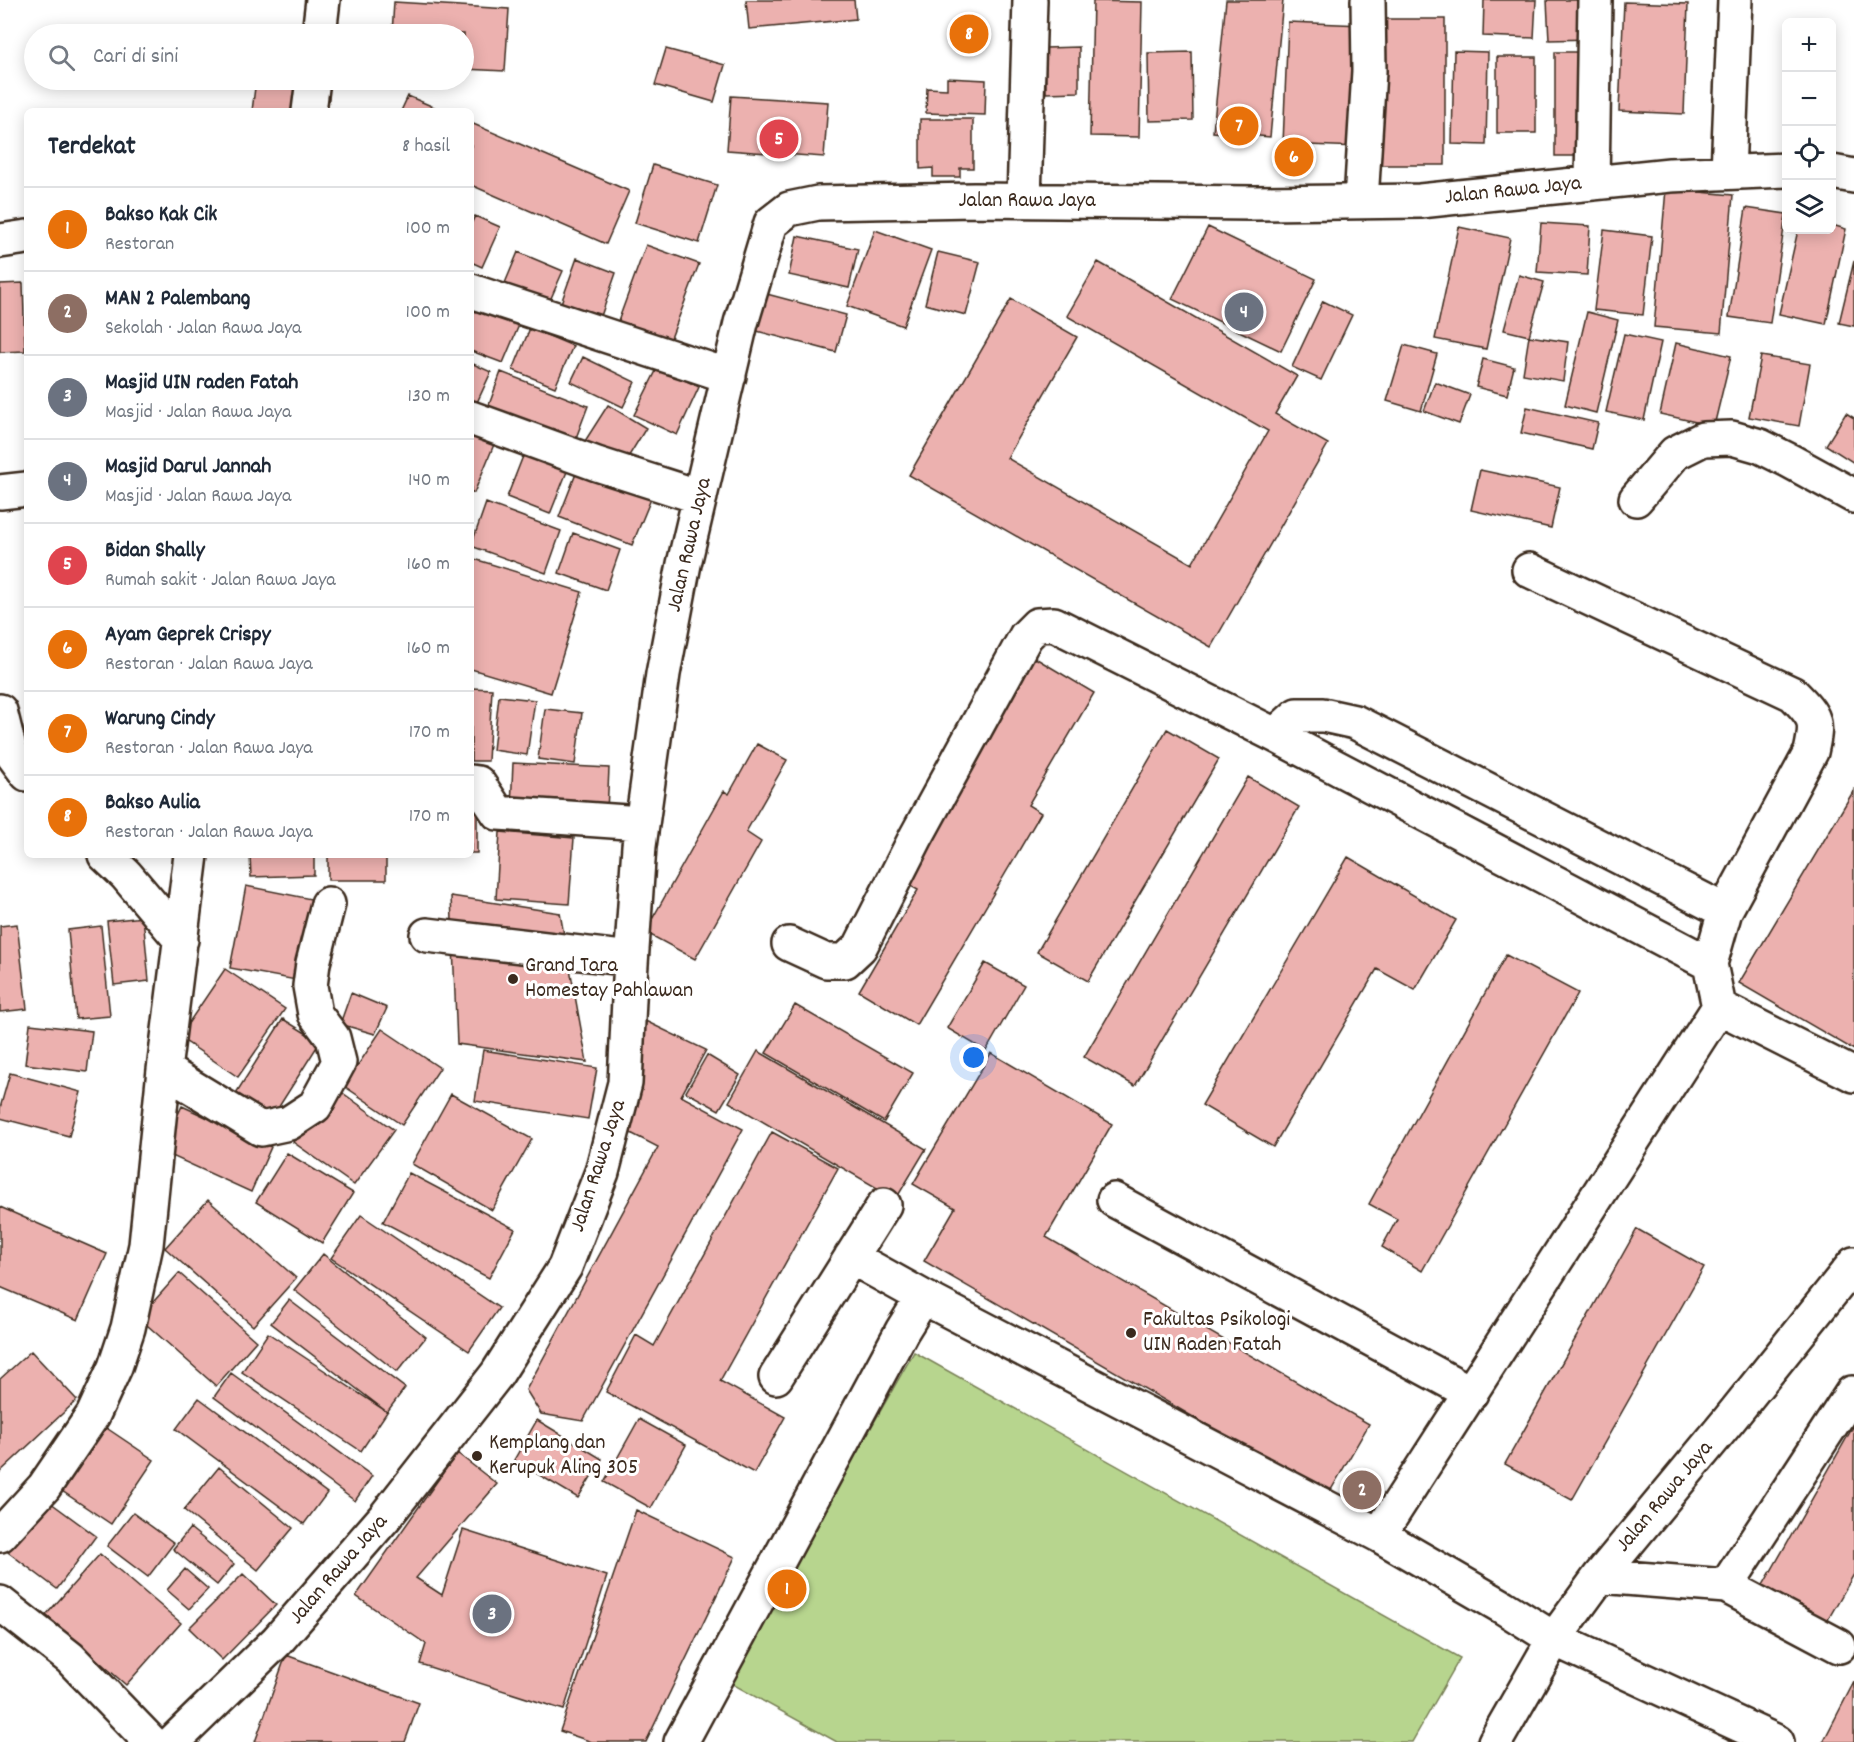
<!DOCTYPE html>
<html lang="id">
<head>
<meta charset="utf-8">
<style>
  :root { --surface:#fff; --page:#f6f6f7; --text:#1f2937; --muted:#747a83; --line:#e0e1e3; --accent:#3b2a1e }
  body { margin:0; font-family:Dekko,sans-serif; background:var(--page); color:var(--text) }
  .controls { position:absolute; right:18px; top:18px; display:grid; overflow:hidden; border-radius:9px; box-shadow:0 3px 15px #0003 }
  .controls button { width:54px; height:54px; display:grid; place-items:center; padding:0; border:0; border-bottom:2px solid var(--line); background:var(--surface); color:var(--text); font:30px sans-serif }
  .you { position:absolute; left:974px; top:1058px; width:21px; height:21px; margin:-15px; border:4px solid #fff; border-radius:50%; background:#1a73e8; box-shadow:0 0 0 9px #1a73e833 }
  .badge { display:grid; place-items:center; width:39px; height:39px; border-radius:50%; background:var(--accent); color:#fff; font-size:20px; font-weight:700 }
  .pin { position:absolute; translate:-50% -50%; border:3px solid #fff; box-shadow:0 2px 6px #0006 }
  .list { margin:0; padding:0; list-style:none }
  h2 { display:flex; justify-content:space-between; align-items:center; height:78px; margin:0; padding:0 24px; font-size:26px }
  h2 small { font-size:20px; font-weight:400; color:var(--muted) }
  .list li { display:grid; grid-template-columns:39px 1fr auto; gap:18px; align-items:center; box-sizing:border-box; height:84px; padding:0 24px; border-top:2px solid var(--line) }
  .list b { display:block; font-size:22px; white-space:nowrap }
  .list p { margin:0; font-size:20px; white-space:nowrap; color:var(--muted) }
  .list em { font-size:20px; font-style:normal; color:var(--muted) }
  .icon { flex:none; width:33px; height:33px; fill:none; stroke:currentColor; stroke-width:2; stroke-linecap:round; stroke-linejoin:round }
  .map { position:relative; flex:none; width:1854px; height:1742px; overflow:hidden }
  .search { position:absolute; background:var(--surface); box-shadow:0 3px 15px #0003; left:24px; top:24px; width:450px; height:66px; display:flex; align-items:center; gap:15px; box-sizing:border-box; padding:0 21px; border-radius:33px; color:var(--muted); font-size:22px }
  .panel { position:absolute; background:var(--surface); box-shadow:0 3px 15px #0003; left:24px; top:108px; width:450px; height:750px; border-radius:9px }
  .map>svg:first-child { display:block }
</style>
</head>
<body>
<div class="map">
<svg width="1854" height="1742" viewBox="0 0 1854 1742">
  <rect width="100%" height="100%" fill="#fff"/>
  <filter id="ink" filterUnits="userSpaceOnUse"><feTurbulence type="fractalNoise" baseFrequency=".0167" numOctaves="2"/><feDisplacementMap in="SourceGraphic" scale="12" xChannelSelector="R" yChannelSelector="G"/><feConvolveMatrix kernelMatrix="1 2 1 2 8 2 1 2 1" color-interpolation-filters="sRGB"/></filter>
  <g filter="url(#ink)">
    <path fill="#b7d58e" stroke="#798056" stroke-width="1.5" d="M914,1352L1460,1658L1412,1742H837L727,1681Z"/>
    <path fill="#ecb1af" stroke="#3b2a1e" stroke-width="1.5" d="M746,0H854L856,19L749,29Z
      M1226,0H1283L1270,137L1213,132Z
      M1484,0H1536L1534,38L1483,36Z
      M1547,0H1591L1592,39L1549,40Z
      M1093,1L1142,2L1139,137L1090,136Z
      M394,2L509,9L505,71L464,69V34H392Z
      M1624,2L1688,4L1684,114L1619,111Z
      M1377,19H1445V165H1377Z
      M1288,22L1363,25L1359,147L1283,144Z
      M1079,47V92L1046,93L1045,48Z
      M666,49L725,65L714,102L655,85Z
      M1454,51L1488,52L1486,145L1452,144Z
      M1192,52L1193,120L1149,121L1148,53Z
      M1555,52H1589V156H1555Z
      M1497,57H1536V133H1497Z
      M947,78L986,80L985,115L926,113L927,88L947,89Z
      M256,80H302L297,111H252Z
      M408,96L443,111H401Z
      M731,96L828,102L824,157L727,150Z
      M920,119H973V168H960V177H933V168L920,169Z
      M471,123L629,191L606,244L471,185Z
      M653,165L717,185L699,243L635,223Z
      M1666,189L1733,195L1721,333L1654,327Z
      M1746,208L1786,214L1770,323L1729,317Z
      M475,216L500,227L482,267L471,262V224Z
      M1541,223L1590,226L1587,275L1537,272Z
      M1832,225L1846,229L1826,324L1779,314L1798,230H1832Z
      M1208,227L1316,279L1281,351L1172,299Z
      M1459,227L1510,238L1486,349L1435,339Z
      M875,230L931,250L903,326L847,306Z
      M1604,230L1652,236L1643,315L1594,310Z
      M797,236L858,249L849,288L789,275Z
      M646,245L699,264L668,346L616,327Z
      M518,252L563,271L544,314L500,295Z
      M938,252L980,262L966,315L925,304Z
      M577,258L616,273L600,319L560,306Z
      M1854,261V326L1839,323Z
      M1098,262L1297,376L1275,414L1328,444L1211,647L909,475L1011,299L1077,337L1007,458L1192,564L1268,431L1067,316Z
      M1519,275L1544,282L1529,336L1504,330Z
      M23,283L25,351L0,352V284Z
      M763,293L846,315L836,352L753,330Z
      M471,298L522,318L503,363L471,351Z
      M1323,301L1352,315L1321,380L1292,367Z
      M1587,312L1618,320L1596,413L1565,405Z
      M530,328L573,346L555,387L513,370Z
      M1624,334L1661,342L1644,420L1606,412Z
      M1529,336L1568,342L1563,381L1523,374Z
      M1676,343L1731,356L1714,426L1660,414Z
      M1404,345L1437,354L1421,411L1387,401Z
      M1761,356L1810,364L1799,426L1749,417Z
      M583,357L635,382L623,407L571,382Z
      M1483,359L1514,367L1507,395L1476,387Z
      M471,363L491,372L474,409L471,407Z
      M658,367L699,387L677,435L634,415Z
      M501,372L588,406L573,446L486,413Z
      M1435,382L1470,395L1459,424L1424,411Z
      M608,405L646,428L624,464L585,441Z
      M1527,407L1598,423L1592,449L1521,433Z
      M1846,413L1854,418V463L1826,445Z
      M471,432L495,442L474,493L471,492Z
      M527,446L570,464L550,514L507,497Z
      M579,466L653,494L632,545L559,517Z
      M1480,470L1560,487L1551,528L1471,510Z
      M486,503L561,531L546,573L471,546Z
      M573,533L620,550L606,590L559,573Z
      M471,558L582,592L551,693L471,669Z
      M1032,656L1094,693L1028,805L1041,813L916,1025L859,991L918,890L900,880Z
      M471,688L492,689L488,761H471Z
      M499,696L535,700L527,755L493,750Z
      M545,709L582,713L575,764L538,759Z
      M1167,729L1219,759L1088,981L1037,952Z
      M757,744L787,760L746,832L761,842L695,959L645,932L724,791L729,794Z
      M513,763L609,768L607,812L511,807Z
      M1248,777L1299,807L1135,1086L1084,1057Z
      M1854,790V1050L1739,983Z
      M471,791H477V853H471Z
      M500,832L574,838L569,904L496,899Z
      M250,855H314V875L251,877Z
      M328,855H386V880H328Z
      M1348,857L1456,920L1415,990L1377,969L1273,1147L1202,1105Z
      M246,886L311,899L296,980L230,968Z
      M451,896L560,913L587,1062L457,1044Z
      M143,917L149,981L114,985L107,921Z
      M17,924L27,1009L0,1012V926Z
      M101,926L110,1016L76,1019L68,930Z
      M1506,955L1578,993L1422,1271L1382,1247L1397,1219L1369,1204Z
      M985,963L1024,985L986,1051L947,1028Z
      M225,969L285,1009L238,1077L179,1037Z
      M351,993L387,1008L375,1034L340,1024Z
      M795,1005L913,1073L884,1122L766,1053Z
      M637,1017L706,1050L681,1096L743,1129L583,1421L541,1414L526,1390L658,1147L619,1127Z
      M283,1019L320,1042L268,1124L231,1101Z
      M30,1024L92,1031L87,1072L25,1064Z
      M382,1029L440,1068L402,1125L344,1086Z
      M483,1050L597,1068L588,1119L475,1101Z
      M758,1051L926,1149L896,1199L729,1102Z
      M991,1053L1112,1124L1046,1237L1369,1424L1328,1495L924,1261L955,1208L913,1184Z
      M707,1055L740,1075L719,1110L686,1092Z
      M10,1073L81,1092L69,1136L0,1118V1108Z
      M333,1086L394,1130L354,1185L293,1142Z
      M451,1094L532,1139L492,1210L412,1164Z
      M182,1106L271,1147L251,1192L161,1151Z
      M772,1132L838,1168L720,1381L785,1417L754,1473L606,1392L636,1335L654,1346Z
      M287,1153L353,1193L322,1243L256,1202Z
      M409,1173L515,1229L489,1278L383,1222Z
      M208,1200L296,1278L253,1326L165,1248Z
      M0,1207L107,1254L78,1320L0,1287Z
      M361,1215L499,1308L469,1351L331,1258Z
      M1637,1229L1704,1267L1572,1500L1505,1464Z
      M323,1254L426,1337L397,1372L294,1290Z
      M179,1273L256,1341L216,1386L139,1318Z
      M289,1300L405,1388L387,1412L271,1323Z
      M268,1333L387,1412L361,1451L242,1372Z
      M31,1351L77,1400L0,1472V1379Z
      M231,1373L372,1476L355,1501L214,1397Z
      M199,1398L327,1493L304,1524L176,1429Z
      M639,1419L686,1445L651,1508L604,1482Z
      M537,1420L602,1459L578,1498L514,1460Z
      M1854,1425V1574L1826,1623L1762,1587Z
      M105,1427L154,1460L111,1524L62,1491Z
      M457,1453L497,1484L416,1578L442,1595L463,1530L607,1576L564,1710L420,1664L426,1644L356,1596Z
      M219,1467L293,1528L258,1570L184,1510Z
      M47,1500L96,1536L57,1589L8,1552Z
      M636,1510L735,1557L646,1742H592L560,1731Z
      M133,1513L174,1543L148,1577L107,1546Z
      M190,1528L234,1564L217,1585L173,1549Z
      M100,1554L181,1623L126,1685L46,1615Z
      M185,1569L208,1589L189,1609L167,1590Z
      M243,1574L276,1605L222,1660L189,1628Z
      M286,1655L419,1703L405,1742H255Z
      M1854,1682V1742H1823Z"/>
    <g fill="none" stroke-linecap="round" stroke-linejoin="round">
      <g stroke="#3b2a1e" stroke-width="38">
        <path id="minor" d="M319,34L323,0
          M309,111L313,80
          M1728,172L1735,0
          M1832,172L1854,176
          M1592,183L1595,0
          M1024,200L1030,0
          M1361,201L1369,71L1368,0
          M0,241L27,237
          M471,291L729,376
          M471,418L597,464L700,497
          M0,492L27,489
          M1636,499L1675,453L1703,439L1732,438L1760,446L1790,461L1854,496
          M0,711L10,751L27,774
          M1275,735L1297,715H1323L1355,722L1725,911
          M471,782L478,783L498,813L641,823
          M105,855L126,875L181,940
          M427,935L631,959
          M789,944L826,961H845L860,947L916,837L1026,636L1037,625L1054,624L1275,735L1710,964
          M1719,1007L1854,1075
          M164,1070L261,1129L289,1123L315,1106L339,1062L333,1038L315,1014L310,986L313,963L328,904
          M1114,1200L1471,1393
          M851,1257L923,1297
          M776,1377L884,1205
          M0,1535L44,1487L93,1415L115,1367L128,1328L146,1245L164,1070L191,855
          M1379,1535L1719,1007L1710,964L1725,911L1811,752C1818,721 1816,717 1793,694L1529,570
          M1600,1576L1726,1586L1839,1646
          M1726,1586L1852,1393
          M0,1603L70,1658L151,1742
          M173,1742L277,1641L385,1517L497,1374L565,1267L602,1172L625,1083L630,979L639,846L663,674L684,564L741,323L771,223L789,209L818,203L974,200L1253,203L1420,201L1670,175L1786,170
          M681,1742L902,1331L923,1297L1379,1535L1503,1607L1554,1639L1777,1742
          M1495,1742L1554,1639L1600,1576L1729,1420L1854,1264"/>
      </g>
      <use href="#minor" stroke="#fff" stroke-width="33"/>
    </g>
  </g>
  <g fill="#3b2a1e" stroke="#fff" stroke-width="2">
    <circle cx="513" cy="979" r="6"/>
    <circle cx="1131" cy="1333" r="6"/>
    <circle cx="477" cy="1456" r="6"/>
  </g>
  <g text-anchor="middle" dominant-baseline="central" stroke-width="6" stroke-linejoin="round" paint-order="stroke">
    <g font-size="22" fill="#3b2a1e" stroke="#fff">
      <text transform="translate(1513 191) rotate(-6)">Jalan Rawa Jaya</text>
      <text x="1027" y="201">Jalan Rawa Jaya</text>
      <text transform="translate(690 545) rotate(-77)">Jalan Rawa Jaya</text>
      <text transform="translate(599 1166) rotate(-72)">Jalan Rawa Jaya</text>
      <text transform="translate(1665 1497) rotate(-50)">Jalan Rawa Jaya</text>
      <text transform="translate(339 1570) rotate(-49)">Jalan Rawa Jaya</text>
    </g>
    <g font-size="22" fill="#3b2a1e" stroke="#fff" text-anchor="start">
      <text x="525" y="966">Grand Tara<tspan x="525" dy="25">Homestay Pahlawan</tspan></text>
      <text x="1143" y="1320">Fakultas Psikologi<tspan x="1143" dy="25">UIN Raden Fatah</tspan></text>
      <text x="489" y="1443">Kemplang dan<tspan x="489" dy="25">Kerupuk Aling 305</tspan></text>
    </g>
  </g>
</svg>
<div class="controls">
<button>+</button>
<button>−</button>
<button><svg class="icon" aria-label="locate" viewBox="0 0 24 24"><circle cx="12" cy="12" r="6"/><path d="M12 2v4M12 18v4M2 12h4M18 12h4"/></svg></button>
<button><svg class="icon" aria-label="layers" viewBox="0 0 24 24"><path d="M12 4l9 5-9 5-9-5zM3 14l9 5 9-5"/></svg></button>
</div>
<div class="you"></div>
<div class="pin badge" style="left:787px;top:1589px;background:#e8710a">1</div>
<div class="pin badge" style="left:1362px;top:1490px;background:#8d6e63">2</div>
<div class="pin badge" style="left:492px;top:1614px;background:#6b7280">3</div>
<div class="pin badge" style="left:1244px;top:312px;background:#6b7280">4</div>
<div class="pin badge" style="left:779px;top:139px;background:#e0444e">5</div>
<div class="pin badge" style="left:1294px;top:157px;background:#e8710a">6</div>
<div class="pin badge" style="left:1239px;top:126px;background:#e8710a">7</div>
<div class="pin badge" style="left:969px;top:34px;background:#e8710a">8</div>
<div class="search"><svg class="icon" aria-label="search" viewBox="0 0 24 24"><circle cx="10" cy="10" r="6"/><path d="M15 15l6 6"/></svg>Cari di sini</div>
<section class="panel">
<h2>Terdekat<small>8 hasil</small></h2>
<ul class="list">
<li><span class="badge" style="background:#e8710a">1</span><div><b>Bakso Kak Cik</b><p>Restoran</p></div><em>100 m</em></li>
<li><span class="badge" style="background:#8d6e63">2</span><div><b>MAN 2 Palembang</b><p>Sekolah · Jalan Rawa Jaya</p></div><em>100 m</em></li>
<li><span class="badge" style="background:#6b7280">3</span><div><b>Masjid UIN raden Fatah</b><p>Masjid · Jalan Rawa Jaya</p></div><em>130 m</em></li>
<li><span class="badge" style="background:#6b7280">4</span><div><b>Masjid Darul Jannah</b><p>Masjid · Jalan Rawa Jaya</p></div><em>140 m</em></li>
<li><span class="badge" style="background:#e0444e">5</span><div><b>Bidan Shally</b><p>Rumah sakit · Jalan Rawa Jaya</p></div><em>160 m</em></li>
<li><span class="badge" style="background:#e8710a">6</span><div><b>Ayam Geprek Crispy</b><p>Restoran · Jalan Rawa Jaya</p></div><em>160 m</em></li>
<li><span class="badge" style="background:#e8710a">7</span><div><b>Warung Cindy</b><p>Restoran · Jalan Rawa Jaya</p></div><em>170 m</em></li>
<li><span class="badge" style="background:#e8710a">8</span><div><b>Bakso Aulia</b><p>Restoran · Jalan Rawa Jaya</p></div><em>170 m</em></li>
</ul>
</section>
</div>
</body>
</html>
